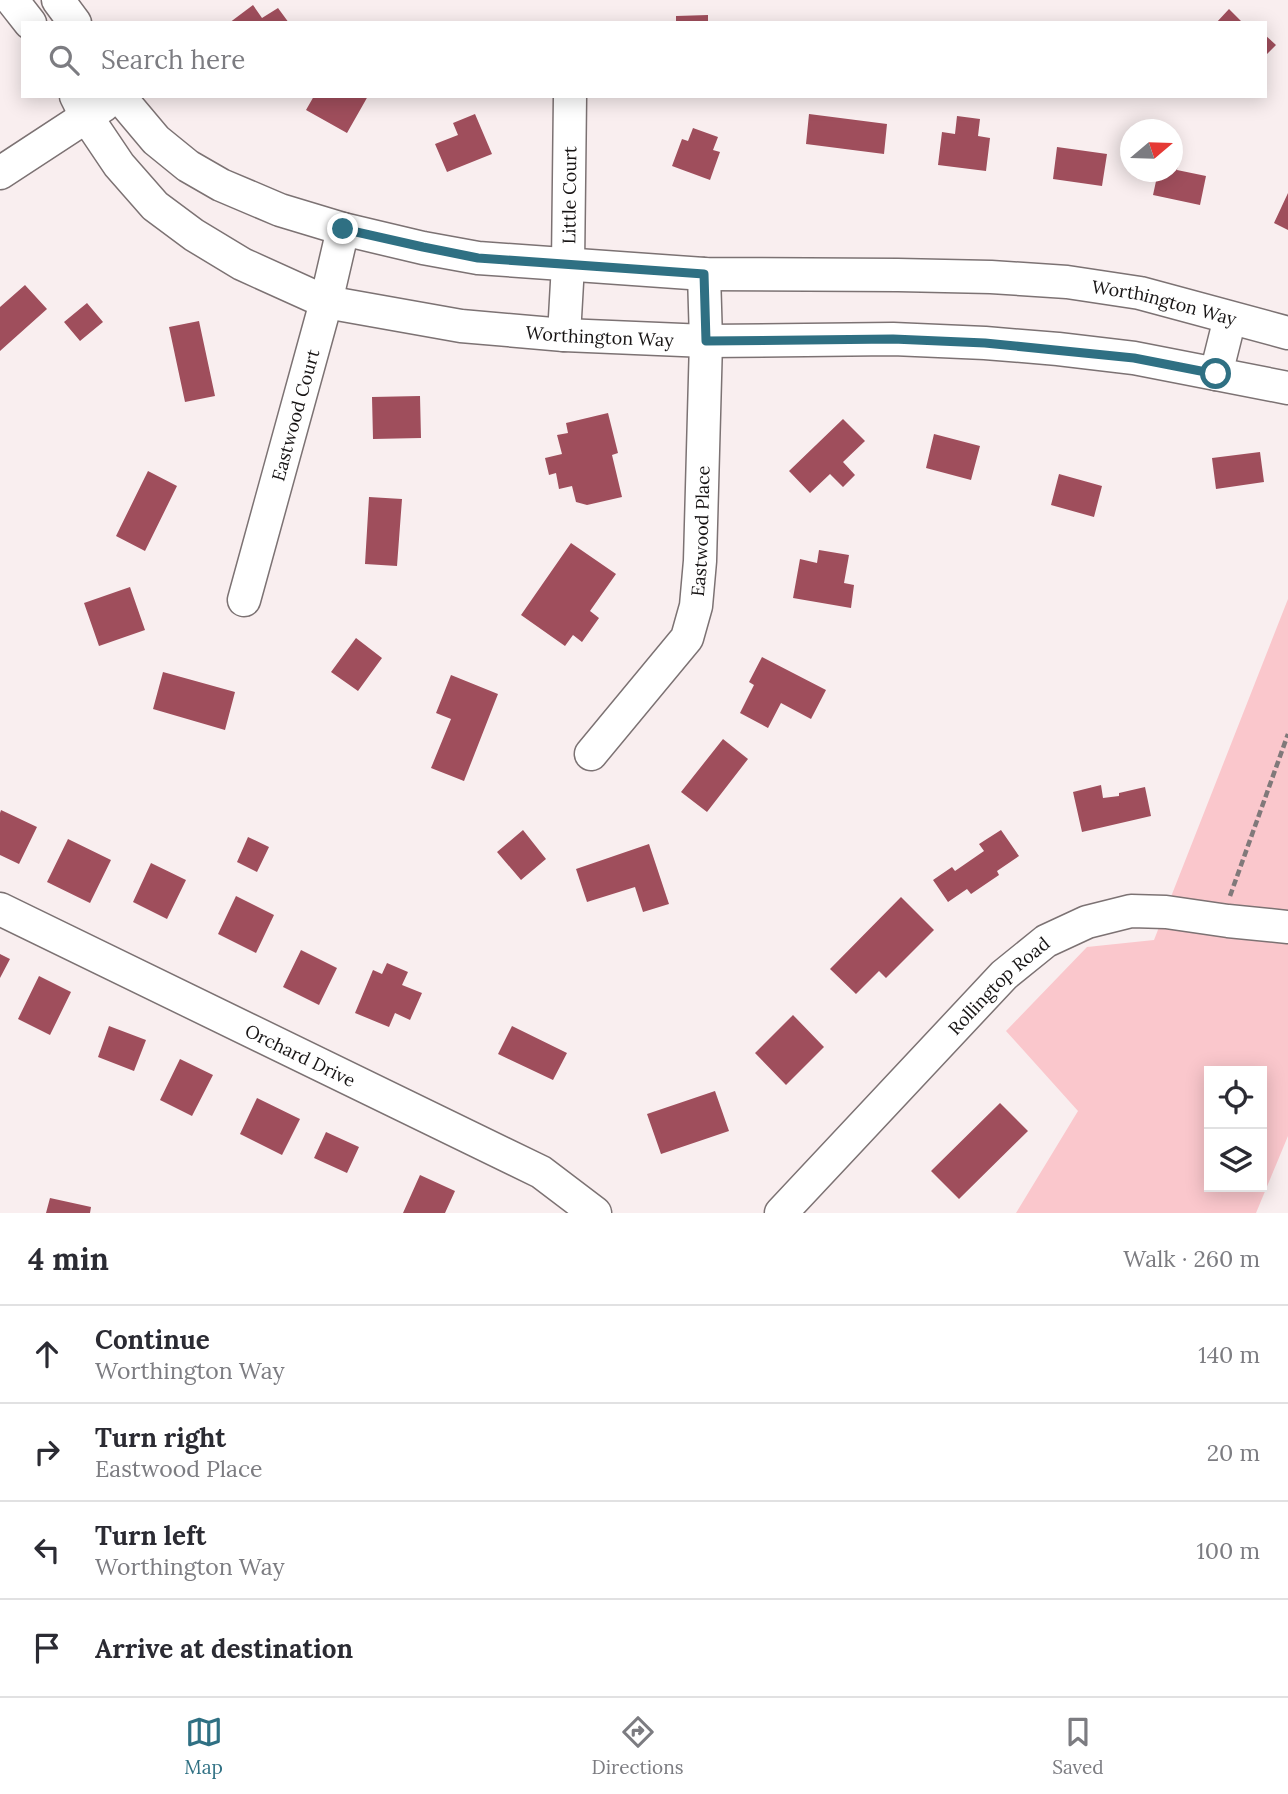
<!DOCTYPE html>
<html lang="en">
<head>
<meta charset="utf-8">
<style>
  :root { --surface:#fff; --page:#f7f7f7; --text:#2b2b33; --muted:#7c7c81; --line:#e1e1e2; --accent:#2f7083 }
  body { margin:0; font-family:Lora,serif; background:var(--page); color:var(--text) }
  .controls { position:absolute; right:21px; bottom:21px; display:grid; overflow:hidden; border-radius:0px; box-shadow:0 4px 18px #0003 }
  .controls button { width:63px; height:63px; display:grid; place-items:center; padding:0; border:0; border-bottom:2px solid var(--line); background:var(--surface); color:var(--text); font:35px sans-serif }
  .compass { position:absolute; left:1120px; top:119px; width:63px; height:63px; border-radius:50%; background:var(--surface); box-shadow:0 4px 18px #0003; rotate:71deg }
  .stop { position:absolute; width:21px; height:21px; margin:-16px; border:5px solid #2f7083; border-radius:50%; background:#fff }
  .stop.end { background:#2f7083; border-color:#fff; box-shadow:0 2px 7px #0008 }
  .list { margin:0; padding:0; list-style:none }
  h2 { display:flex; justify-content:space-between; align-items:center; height:91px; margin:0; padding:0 28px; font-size:30px }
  h2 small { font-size:23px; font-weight:400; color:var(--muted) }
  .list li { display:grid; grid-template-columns:46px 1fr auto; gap:21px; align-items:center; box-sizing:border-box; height:98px; padding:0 28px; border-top:2px solid var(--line) }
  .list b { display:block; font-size:26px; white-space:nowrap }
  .list p { margin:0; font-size:23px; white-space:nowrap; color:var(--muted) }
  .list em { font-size:23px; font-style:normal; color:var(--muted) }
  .icon { flex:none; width:38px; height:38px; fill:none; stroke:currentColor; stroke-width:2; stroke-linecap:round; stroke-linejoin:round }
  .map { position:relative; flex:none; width:1288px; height:1213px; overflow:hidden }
  .search { position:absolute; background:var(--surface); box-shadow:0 4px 18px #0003; left:21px; right:21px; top:21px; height:77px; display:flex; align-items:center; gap:18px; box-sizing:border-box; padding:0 24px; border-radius:0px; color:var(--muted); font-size:26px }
  .sheet { height:483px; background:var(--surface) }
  nav { display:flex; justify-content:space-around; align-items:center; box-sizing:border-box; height:98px; border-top:2px solid var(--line); background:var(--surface); font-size:19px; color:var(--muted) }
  nav a { display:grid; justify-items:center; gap:4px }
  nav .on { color:var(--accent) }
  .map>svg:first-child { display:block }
</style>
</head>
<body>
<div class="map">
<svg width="1288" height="1213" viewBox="0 0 1288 1213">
  <rect width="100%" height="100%" fill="#f9eeef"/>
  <path fill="#fac7cc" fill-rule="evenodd" d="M1288,599V1136L1256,1213H1016L1078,1111L1006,1031L1087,947L1154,940ZM1209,1071H1262V1187H1209Z"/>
  <path fill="#9f4e5c" d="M253,5L262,18L278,8L289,23H229Z
    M1229,9L1243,23H1216Z
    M708,15V23H676V16Z
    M1265,35L1276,45L1265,56Z
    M314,96H368L347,133L306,110Z
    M475,114L492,154L447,172L435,144L458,135L453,123Z
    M809,114L887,124L884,154L806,144Z
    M957,116L980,119L978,136L990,138L986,171L938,165L942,132L955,134Z
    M693,128L718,137L713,150L720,152L710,180L672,166L682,139L688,141Z
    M1057,147L1107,154L1102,186L1053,179Z
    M1172,154L1179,156L1177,170L1206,176L1200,205L1153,195L1158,172H1172Z
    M1288,193V230L1274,223Z
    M25,285L47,309L0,351V307Z
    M87,303L103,322L80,341L64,322Z
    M199,321L215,396L185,402L169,327Z
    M420,396L421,438L373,439L372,397Z
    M608,413L618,453L612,455L622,497L587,505L576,502L572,486L559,489L556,473L549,475L545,458L562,454L557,435L568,433L566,423Z
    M843,419L865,441L843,462L855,475L843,487L830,474L810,493L789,471Z
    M934,434L980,446L971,480L926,468Z
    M1260,452L1264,482L1216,489L1212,458Z
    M148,471L177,486L145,551L116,536Z
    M1059,474L1102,486L1094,517L1051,505Z
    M369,497L402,499L397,566L365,564Z
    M571,543L616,574L590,611L599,618L582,642L573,635L565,646L521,615Z
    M819,550L849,555L844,583L854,585L851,608L793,598L800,559L817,563Z
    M130,587L145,630L99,646L84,603Z
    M356,638L382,658L358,691L331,672Z
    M762,657L826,690L811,719L781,703L768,728L740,713L754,685L749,682Z
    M163,672L235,692L225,730L153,709Z
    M451,675L498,694L464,781L431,768L451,719L436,713Z
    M723,739L748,759L707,812L681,792Z
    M1101,785L1103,798L1119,796V793L1145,787L1151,816L1082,832L1073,792Z
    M1,810L37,827L19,864L0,855V813Z
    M523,830L546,859L521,880L497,852Z
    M1001,830L1019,856L997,871L999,875L971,894L967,889L948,902L933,880L952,867L955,871L984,851L979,844Z
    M248,837L269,847L257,872L237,862Z
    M68,839L111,860L90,903L47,882Z
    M649,844L669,904L643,912L635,887L587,902L576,869Z
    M151,863L186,880L167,919L133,902Z
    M236,896L274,915L256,953L218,934Z
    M901,897L934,930L886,978L879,971L856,994L830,969Z
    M301,950L337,968L319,1005L283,987Z
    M0,954L10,959L0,978Z
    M387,963L408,972L402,985L422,993L410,1020L395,1013L389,1027L355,1013L373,970L382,974Z
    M39,976L71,992L50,1035L18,1019Z
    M793,1015L824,1047L786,1085L755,1053Z
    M109,1026L146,1040L134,1071L98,1057Z
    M512,1026L567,1053L553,1080L498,1054Z
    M180,1059L213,1075L192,1116L160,1100Z
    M715,1091L729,1131L661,1154L647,1114Z
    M257,1098L300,1119L282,1155L240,1134Z
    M1000,1103L1028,1131L959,1199L931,1171Z
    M326,1132L359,1147L347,1173L314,1158Z
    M420,1175L455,1191L445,1213H403Z
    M50,1198L91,1207L90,1213H46Z"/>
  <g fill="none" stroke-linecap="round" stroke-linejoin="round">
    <g stroke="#7c7273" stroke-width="35">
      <g id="minor">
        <path d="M12,0L30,23"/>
        <path d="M58,0L75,23"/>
        <path id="s1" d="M76,96L86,116L119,165L155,206L194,235L242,264L326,302L461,326L564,335L706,341L893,339L985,343L1058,349L1134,358L1288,388"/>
        <path id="s2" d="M119,96L156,140L188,166L221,185L280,210L343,229L423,248L478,258L704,274L898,275L991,277L1067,282L1140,293L1288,333"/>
        <path d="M0,173L104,105"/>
        <path id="s3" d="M564,335L568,265L570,96"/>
        <path d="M1216,374L1230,318"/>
        <path id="s4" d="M244,600L326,302L343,229"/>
        <path id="s5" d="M591,754L687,638L696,606L700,561L706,341L704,274"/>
        <path id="s6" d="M0,909L541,1172L595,1213"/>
        <path id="s7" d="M781,1213L1004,975L1046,941L1087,922L1131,911L1166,912L1228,921L1288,927"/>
      </g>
    </g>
    <path stroke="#80797a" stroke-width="4.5" stroke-dasharray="7 3.5" stroke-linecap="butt" d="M1230,896L1288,734"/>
    <use href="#minor" stroke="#fff" stroke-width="32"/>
  </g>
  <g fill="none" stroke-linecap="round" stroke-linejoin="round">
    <path stroke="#2f7083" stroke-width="9" d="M343,229L423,247L478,258L704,274L706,341L893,339L985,343L1134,358L1216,374"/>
  </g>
  <g text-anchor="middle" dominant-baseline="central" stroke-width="6" stroke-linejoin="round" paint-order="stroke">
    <g font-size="18" fill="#171414" stroke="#fff">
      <text stroke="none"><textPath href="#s3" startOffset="140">Little Court</textPath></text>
      <text stroke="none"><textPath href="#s2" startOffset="1094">Worthington Way</textPath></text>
      <text stroke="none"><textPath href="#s1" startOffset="609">Worthington Way</textPath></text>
      <text stroke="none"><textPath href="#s4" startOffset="192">Eastwood Court</textPath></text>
      <text stroke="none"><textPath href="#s5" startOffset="259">Eastwood Place</textPath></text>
      <text stroke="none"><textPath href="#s7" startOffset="315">Rollingtop Road</textPath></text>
      <text stroke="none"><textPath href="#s6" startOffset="334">Orchard Drive</textPath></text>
    </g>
  </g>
</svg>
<div class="controls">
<button><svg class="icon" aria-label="locate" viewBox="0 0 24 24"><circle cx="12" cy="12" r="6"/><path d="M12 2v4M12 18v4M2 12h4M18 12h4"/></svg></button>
<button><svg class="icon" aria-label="layers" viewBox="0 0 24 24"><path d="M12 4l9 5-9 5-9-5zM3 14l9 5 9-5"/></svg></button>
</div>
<svg class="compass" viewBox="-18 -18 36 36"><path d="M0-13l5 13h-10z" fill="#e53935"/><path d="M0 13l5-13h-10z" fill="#7c7c81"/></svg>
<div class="stop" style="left:1216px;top:374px"></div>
<div class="stop end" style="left:343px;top:229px"></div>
<div class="search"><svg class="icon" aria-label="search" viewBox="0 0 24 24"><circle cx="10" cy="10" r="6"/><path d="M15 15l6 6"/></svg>Search here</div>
</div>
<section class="sheet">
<h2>4 min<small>Walk · 260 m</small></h2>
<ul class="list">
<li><svg class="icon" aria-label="ahead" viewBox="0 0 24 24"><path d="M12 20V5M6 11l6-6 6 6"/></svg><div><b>Continue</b><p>Worthington Way</p></div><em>140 m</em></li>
<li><svg class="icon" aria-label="right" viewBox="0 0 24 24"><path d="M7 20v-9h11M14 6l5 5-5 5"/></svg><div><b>Turn right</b><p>Eastwood Place</p></div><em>20 m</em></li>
<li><svg class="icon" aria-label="left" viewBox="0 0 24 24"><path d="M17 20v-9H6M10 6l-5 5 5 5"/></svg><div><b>Turn left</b><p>Worthington Way</p></div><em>100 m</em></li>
<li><svg class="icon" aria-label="arrive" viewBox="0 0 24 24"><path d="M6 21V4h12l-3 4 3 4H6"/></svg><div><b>Arrive at destination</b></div></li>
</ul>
</section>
<nav>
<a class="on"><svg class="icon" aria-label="map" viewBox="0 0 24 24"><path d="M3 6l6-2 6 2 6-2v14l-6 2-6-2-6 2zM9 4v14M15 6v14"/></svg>Map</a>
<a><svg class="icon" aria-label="directions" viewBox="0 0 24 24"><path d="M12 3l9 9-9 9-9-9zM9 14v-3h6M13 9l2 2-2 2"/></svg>Directions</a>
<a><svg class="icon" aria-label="saved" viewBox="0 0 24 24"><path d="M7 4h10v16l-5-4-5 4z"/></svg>Saved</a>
</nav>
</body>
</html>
